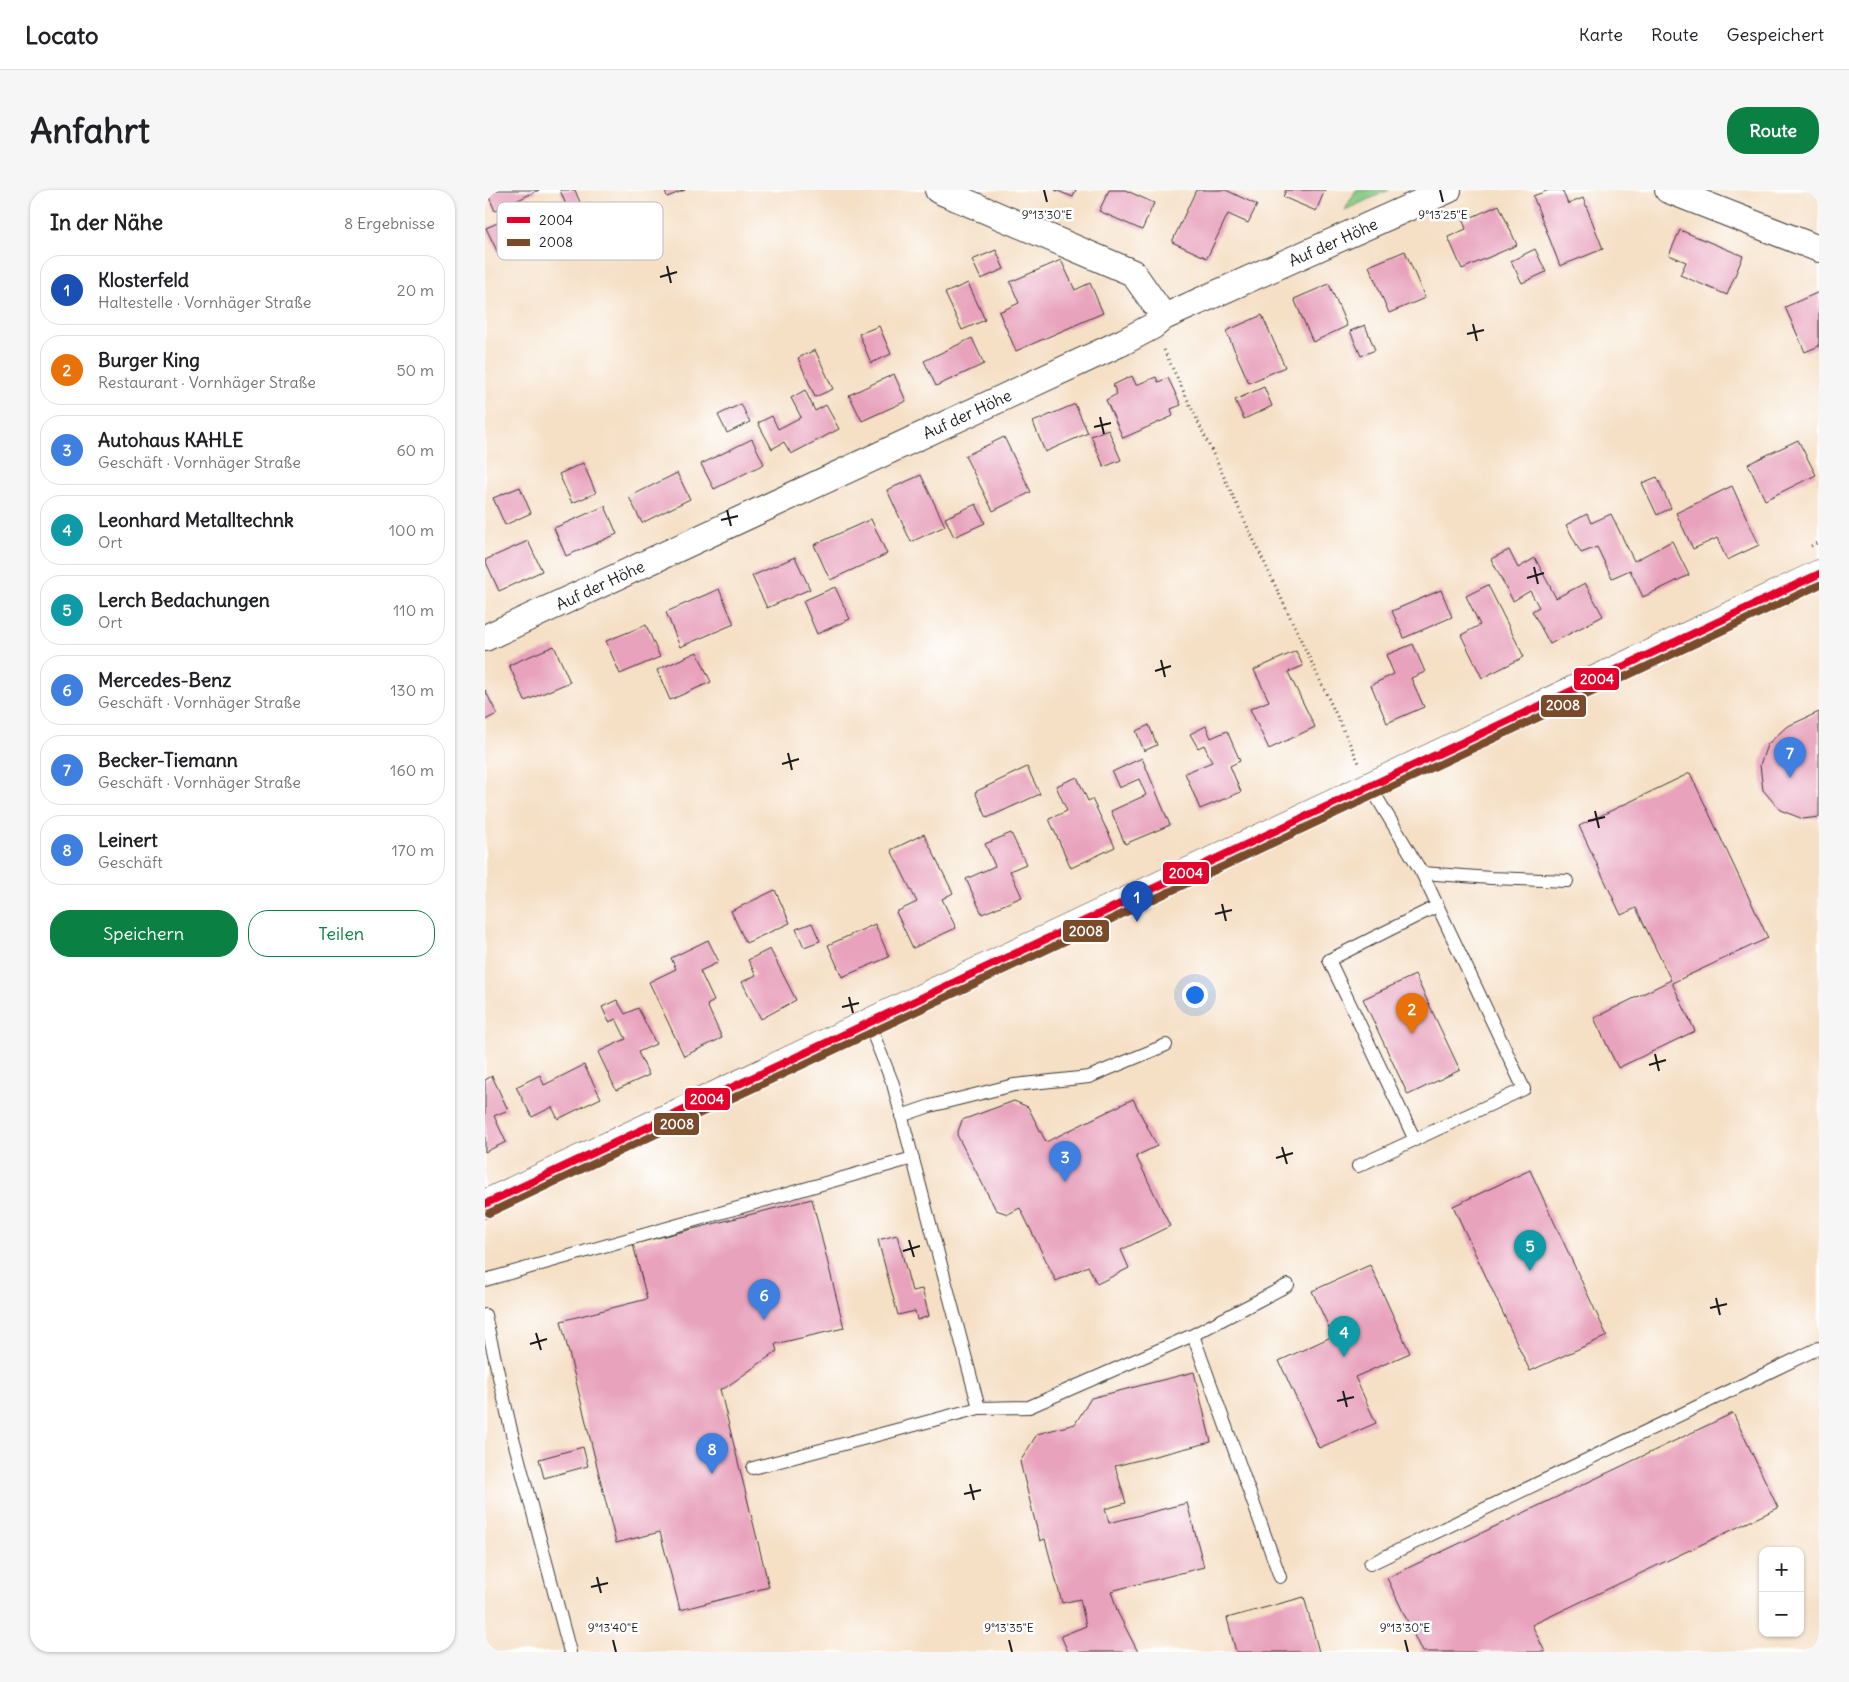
<!DOCTYPE html>
<html lang="de">
<head>
<meta charset="utf-8">
<style>
  :root { --surface:#fff; --page:#f6f6f6; --text:#202124; --muted:#757577; --line:#e0e0e0; --accent:#0b8043 }
  body { margin:0; font-family:Delius,sans-serif; background:var(--page); color:var(--text) }
  .controls { position:absolute; right:15px; bottom:15px; display:grid; overflow:hidden; border-radius:10px; box-shadow:0 1px 4px #0004 }
  .controls button { width:45px; height:45px; display:grid; place-items:center; padding:0; border:0; border-bottom:1px solid var(--line); background:var(--surface); color:var(--text); font:25px sans-serif }
  .you { position:absolute; left:709px; top:804px; width:18px; height:18px; margin:-12px; border:4px solid #fff; border-radius:50%; background:#1a73e8; box-shadow:0 0 0 8px #1a73e833 }
  .badge { display:grid; place-items:center; width:32px; height:32px; border-radius:50%; background:var(--accent); color:#fff; font-size:16px; font-weight:700 }
  .pin { position:absolute; translate:-50% -41px; filter:drop-shadow(0 1px 2px #0008) }
  .pin::after { content:''; position:absolute; top:26px; width:18px; height:15px; background:inherit; clip-path:polygon(0 0,100% 0,50% 100%) }
  .list { margin:0; padding:0; list-style:none }
  h2 { display:flex; justify-content:space-between; align-items:center; height:65px; margin:0; padding:0 20px; font-size:21px }
  h2 small { font-size:16px; font-weight:400; color:var(--muted) }
  .list li { display:grid; grid-template-columns:32px 1fr auto; gap:15px; align-items:center; box-sizing:border-box; height:70px; margin:0 10px 10px; padding:0 10px; border:1px solid var(--line); border-radius:20px }
  .list b { display:block; font-size:19px; white-space:nowrap }
  .list p { margin:0; font-size:16px; white-space:nowrap; color:var(--muted) }
  .list em { font-size:16px; font-style:normal; color:var(--muted) }
  .actions { display:flex; gap:10px; padding:15px 20px }
  .actions a { flex:1; padding:11px 0; border:1px solid var(--accent); border-radius:20px; text-align:center; font-size:18px; color:var(--accent) }
  .actions .main { background:var(--accent); color:#fff }
  .map { position:relative; flex:none; width:1334px; height:1462px; overflow:hidden; border-radius:20px }
  header { display:flex; align-items:center; gap:30px; box-sizing:border-box; height:70px; padding:0 25px; background:var(--surface); border-bottom:1px solid var(--line) }
  header strong { font-size:24px }
  nav { display:flex; gap:28px; margin-inline-start:auto; font-size:18px }
  .intro { display:flex; align-items:center; justify-content:space-between; box-sizing:border-box; height:120px; padding:0 30px }
  h1 { margin:0; font-size:35px }
  .button { padding:12px 22px; border-radius:20px; background:var(--accent); color:#fff; font-size:18px; font-weight:700 }
  main { display:flex; gap:30px; padding:0 30px }
  aside { flex:1; background:var(--surface); border-radius:20px; box-shadow:0 1px 4px #0004 }
  .map>svg:first-child { display:block }
</style>
</head>
<body>
<header>
<strong>Locato</strong>
<nav><a>Karte</a><a>Route</a><a>Gespeichert</a></nav>
</header>
<div class="intro"><h1>Anfahrt</h1><a class="button">Route</a></div>
<main>
<aside>
<h2>In der Nähe<small>8 Ergebnisse</small></h2>
<ul class="list">
<li><span class="badge" style="background:#1a4fb4">1</span><div><b>Klosterfeld</b><p>Haltestelle · Vornhäger Straße</p></div><em>20 m</em></li>
<li><span class="badge" style="background:#e8710a">2</span><div><b>Burger King</b><p>Restaurant · Vornhäger Straße</p></div><em>50 m</em></li>
<li><span class="badge" style="background:#3f7fe0">3</span><div><b>Autohaus KAHLE</b><p>Geschäft · Vornhäger Straße</p></div><em>60 m</em></li>
<li><span class="badge" style="background:#0f9aa8">4</span><div><b>Leonhard Metalltechnk</b><p>Ort</p></div><em>100 m</em></li>
<li><span class="badge" style="background:#0f9aa8">5</span><div><b>Lerch Bedachungen</b><p>Ort</p></div><em>110 m</em></li>
<li><span class="badge" style="background:#3f7fe0">6</span><div><b>Mercedes-Benz</b><p>Geschäft · Vornhäger Straße</p></div><em>130 m</em></li>
<li><span class="badge" style="background:#3f7fe0">7</span><div><b>Becker-Tiemann</b><p>Geschäft · Vornhäger Straße</p></div><em>160 m</em></li>
<li><span class="badge" style="background:#3f7fe0">8</span><div><b>Leinert</b><p>Geschäft</p></div><em>170 m</em></li>
</ul>
<div class="actions"><a class="main">Speichern</a><a>Teilen</a></div>
</aside>
<div class="map">
<svg width="1334" height="1462" viewBox="0 0 1334 1462">
  <rect width="100%" height="100%" fill="#fff"/>
  <filter id="ink" filterUnits="userSpaceOnUse"><feTurbulence type="fractalNoise" baseFrequency=".02" numOctaves="2"/><feDisplacementMap in="SourceGraphic" scale="10" xChannelSelector="R" yChannelSelector="G"/><feConvolveMatrix kernelMatrix="1 2 1 2 8 2 1 2 1" color-interpolation-filters="sRGB"/></filter>
  <filter id="wash" filterUnits="userSpaceOnUse"><feTurbulence type="fractalNoise" baseFrequency=".0096" numOctaves="4" result="noise"/><feDisplacementMap in="SourceGraphic" scale="20" xChannelSelector="R" yChannelSelector="G"/><feGaussianBlur stdDeviation="1.12" result="paint"/><feColorMatrix in="noise" values="0 0 0 0 0 0 0 0 0 0 0 0 0 0 0 0 0 1.4 0 .05"/><feComposite in="paint" operator="in"/></filter>
  <g filter="url(#wash)">
    <rect width="100%" height="100%" fill="#f5dfc5"/>
    <path fill="#87cc86" stroke="#527451" d="M871,0H904L860,20Z"/>
    <g id="blocks">
      <path fill="#e8a2bc" d="M1,0H54L10,21Z
        M75,0H90L96,15L83,20Z
        M180,0H200L182,7Z
        M570,0H591L588,7Z
        M624,0H640L669,13L657,40L614,21Z
        M711,0H741L772,15L763,33L743,24L722,68L687,52Z
        M801,0H840L831,21L798,7Z
        M1064,0H1077L1083,14L1098,8L1118,59L1075,76L1048,6Z
        M1014,15L1032,55L977,79L963,47L981,39L978,31Z
        M17,31L29,55L13,63L1,38Z
        M1195,40L1258,66L1242,105L1195,85L1201,72L1184,65Z
        M1050,59L1061,82L1037,93L1026,71Z
        M511,60L519,79L496,89L487,70Z
        M920,61L940,108L904,123L884,76Z
        M576,70L590,100L605,93L618,123L531,161L514,122L534,113L525,92Z
        M483,93L500,130L477,140L460,103Z
        M844,94L862,136L828,152L809,109Z
        M1334,102V156L1320,162L1300,117Z
        M777,125L800,177L764,193L741,141Z
        M880,135L890,160L876,166L865,141Z
        M394,136L406,164L386,173L374,144Z
        M487,148L499,174L451,196L439,171Z
        M330,160L348,199L330,207L313,168Z
        M409,184L421,211L377,231L364,205Z
        M647,186L651,195L671,187L673,192L683,188L696,215L686,219L688,226L638,248L621,210L632,204L628,195Z
        M779,197L787,216L759,229L750,210Z
        M320,200L330,221L341,215L354,239L306,264L299,252L287,259L273,233L287,226L293,239L316,227L306,208Z
        M256,214L265,232L242,243L233,225Z
        M590,214L603,243L560,262L548,232Z
        M623,239L636,270L619,277L606,246Z
        M519,247L546,302L508,321L480,266Z
        M267,249L279,274L229,299L216,274Z
        M1313,250L1331,285L1280,310L1263,274Z
        M98,273L111,303L87,313L74,284Z
        M192,283L205,309L157,333L144,307Z
        M436,285L460,336L426,352L402,300Z
        M1172,287L1186,318L1172,325L1157,293Z
        M1247,296L1274,355L1242,370L1232,348L1208,359L1191,323Z
        M35,297L46,323L20,335L8,308Z
        M491,314L500,333L469,347L460,328Z
        M120,316L132,344L81,366L69,338Z
        M1102,324L1106,333L1126,324L1149,371L1187,351L1204,385L1158,407L1145,380L1127,388L1112,357L1096,363L1081,335Z
        M386,329L402,364L345,390L329,355Z
        M43,351L57,381L14,401L0,370Z
        M1024,360L1033,378L1050,368L1071,408L1100,393L1118,426L1065,454L1047,421L1054,417L1045,401L1028,411L1006,369Z
        M310,367L325,399L282,418L267,386Z
        M1003,395L1039,467L997,488L976,445L995,435L981,406Z
        M350,397L365,429L332,444L318,411Z
        M234,399L249,434L195,457L181,422Z
        M956,400L967,427L919,448L907,421Z
        M161,435L175,467L135,484L121,451Z
        M928,454L940,482L926,488L939,517L902,533L886,495L909,484L901,465Z
        M69,456L85,492L40,511L24,475Z
        M811,461L818,476L803,482L830,537L784,559L765,519L784,511L769,480Z
        M212,462L226,492L185,510L172,480Z
        M0,500L12,524L0,530Z
        M1334,522V627L1318,629L1295,620L1278,600L1275,575L1282,555L1301,537Z
        M664,535L672,555L659,561L651,541Z
        M721,536L726,548L742,541L755,571L745,576L756,602L715,619L700,583L727,572L719,555L713,558L705,544Z
        M657,568L685,635L640,654L626,621L661,605L654,589L634,598L627,582Z
        M542,577L555,604L502,628L490,602Z
        M1205,583L1283,748L1187,793L1210,841L1133,878L1109,828L1186,790L1151,718L1136,725L1094,636Z
        M592,587L603,611L607,609L630,657L586,678L564,629L582,621L571,596Z
        M526,643L541,674L525,681L537,707L497,724L481,689L510,676L500,654Z
        M439,644L468,703L457,709L471,738L428,758L411,722L432,712L406,660Z
        M290,700L305,733L261,753L246,721Z
        M327,733L335,751L319,757L311,739Z
        M390,734L404,767L357,787L343,755Z
        M223,750L234,772L215,781L229,811L222,815L237,848L199,866L164,792L191,779L186,768Z
        M285,759L311,810L276,829L257,792L271,785L263,770Z
        M930,785L975,880L923,905L878,809Z
        M132,810L140,824L153,818L171,854L153,862L164,885L131,900L113,862L141,849L131,829L124,832L117,817Z
        M99,875L116,908L73,929L67,917L47,927L31,897L55,885L59,895Z
        M7,886L23,920L9,926L21,952L0,962V890Z
        M648,909L672,956L651,966L685,1036L636,1060L644,1078L612,1094L603,1076L571,1091L535,1018L523,1024L511,1020L472,945L477,930L529,911L543,917L561,952Z
        M1045,980L1122,1146L1045,1181L968,1016Z
        M327,1009L359,1138L290,1154L292,1161L240,1198L235,1199L284,1397L195,1420L175,1342L131,1353L76,1131L162,1109L148,1054Z
        M412,1045L427,1101L437,1099L444,1126L432,1130L430,1121L413,1125L393,1050Z
        M885,1075L925,1163L870,1187L891,1233L834,1258L794,1171L848,1146L827,1101Z
        M709,1182L726,1252L630,1276L641,1313L620,1319L624,1333L702,1313L719,1377L626,1401L633,1423L653,1462H583L576,1446L601,1436L595,1409L577,1413L560,1349L555,1351L535,1272L552,1244L590,1234L606,1208Z
        M1248,1223L1293,1318L1047,1435L1060,1462H937L902,1388Z
        M98,1257L103,1276L59,1288L54,1269Z
        M819,1407L834,1462H751L742,1428Z"/>
    </g>
  </g>
  <g filter="url(#ink)">
    <use href="#blocks" fill-opacity="0" stroke="#3d3935" stroke-width="1"/>
    <g fill="none" stroke-linecap="round" stroke-linejoin="round">
      <g stroke="#3d3935" stroke-width="14">
        <path id="lane" d="M937,683L1006,688L1082,691
          M416,926L445,916L529,895L604,887L681,855
          M930,950L844,770L952,716
          M873,976L1039,899L937,683L885,596
          M0,1090L428,968
          M0,1125L26,1240L85,1462
          M708,1145L803,1095
          M494,1218L544,1217L708,1145L795,1387
          M268,1278L494,1218L408,894L384,834
          M885,1374L1334,1158"/>
      </g>
      <g stroke="#3d3935" stroke-width="28">
        <path id="street" d="M453,0L648,83L679,127
          M1183,0L1334,59
          M0,448L638,152L668,136L679,127L963,0"/>
      </g>
      <g stroke="#3d3935" stroke-width="29">
        <path id="secondary" d="M0,1014L1334,384"/>
      </g>
      <path stroke="#3d3935" stroke-width="3" stroke-dasharray="1 4" stroke-linecap="butt" d="M679,160L874,573
        M1326,356L1334,352"/>
      <use href="#lane" stroke="#fff" stroke-width="12"/>
      <use href="#street" stroke="#fff" stroke-width="26"/>
      <use href="#secondary" stroke="#fff" stroke-width="28"/>
      <g stroke="#fff" stroke-width="11">
        <path id="bus-1" d="M0,1014L1334,384"/>
      </g>
      <g stroke="#fff" stroke-width="11">
        <path id="bus-2" d="M4,1023L1334,395"/>
      </g>
      <use href="#bus-1" stroke="#e4002b" stroke-width="8"/>
      <use href="#bus-2" stroke="#7a4b2a" stroke-width="8"/>
    </g>
  </g>
  <path fill="none" stroke="#1c1c1c" stroke-width="2" d="M559,0L562,12M955,0L958,12M182,76L186,93M175,87L192,82M988,134L992,151M982,144L999,140M615,227L619,244M609,237L626,233M242,320L246,336M236,330L253,326M1049,377L1053,394M1042,388L1059,383M676,470L680,487M670,481L686,476M303,563L307,580M297,574L314,569M1110,621L1114,638M1103,631L1120,627M737,714L741,731M730,724L747,720M364,807L368,823M357,817L374,813M1170,864L1174,881M1164,875L1181,870M797,957L802,974M791,968L808,963M424,1050L429,1067M418,1061L435,1056M1231,1108L1235,1125M1225,1118L1242,1114M51,1143L56,1160M45,1154L62,1149M858,1201L862,1217M852,1211L869,1207M485,1294L489,1310M479,1304L496,1300M112,1387L116,1403M106,1397L123,1393M128,1450L131,1462M524,1450L527,1462M920,1450L923,1462"/>
  <g text-anchor="middle" dominant-baseline="central" stroke-width="5" stroke-linejoin="round" paint-order="stroke">
    <g font-size="16" fill="#1c1c1c" stroke="#fff">
      <text transform="translate(848 52) rotate(-24)">Auf der Höhe</text>
      <text transform="translate(482 224) rotate(-25)">Auf der Höhe</text>
      <text transform="translate(115 395) rotate(-25)">Auf der Höhe</text>
    </g>
  </g>
  <rect x="12" y="12" width="166" height="58" rx="8" fill="#fff" stroke="#bbb" stroke-width="1"/>
  <rect x="22" y="27" width="23" height="6" fill="#e4002b"/>
  <rect x="22" y="49" width="23" height="7" fill="#7a4b2a"/>
  <g font-size="14" fill="#1c1c1c">
    <text x="54" y="35">2004</text>
    <text x="54" y="57">2008</text>
  </g>
  <g font-size="12" text-anchor="middle" fill="#1c1c1c" stroke="#fff" stroke-width="5" stroke-linejoin="round" paint-order="stroke">
    <text x="562" y="29">9°13'30"E</text>
    <text x="958" y="29">9°13'25"E</text>
    <text x="128" y="1442">9°13'40"E</text>
    <text x="524" y="1442">9°13'35"E</text>
    <text x="920" y="1442">9°13'30"E</text>
  </g>
  <g stroke="#fff" stroke-width="2">
    <rect x="1088" y="477" width="47" height="24" rx="5" fill="#e4002b"/>
    <rect x="1055" y="504" width="47" height="24" rx="5" fill="#7a4b2a"/>
    <rect x="677" y="671" width="48" height="24" rx="5" fill="#e4002b"/>
    <rect x="577" y="729" width="48" height="24" rx="5" fill="#7a4b2a"/>
    <rect x="199" y="897" width="47" height="24" rx="5" fill="#e4002b"/>
    <rect x="168" y="922" width="47" height="24" rx="5" fill="#7a4b2a"/>
  </g>
  <g font-size="14" text-anchor="middle" font-weight="bold" fill="#fff">
    <text x="1112" y="494">2004</text>
    <text x="1078" y="520">2008</text>
    <text x="701" y="688">2004</text>
    <text x="601" y="746">2008</text>
    <text x="222" y="914">2004</text>
    <text x="192" y="939">2008</text>
  </g>
</svg>
<div class="controls">
<button>+</button>
<button>−</button>
</div>
<div class="you"></div>
<div class="pin badge" style="left:652px;top:732px;background:#1a4fb4">1</div>
<div class="pin badge" style="left:927px;top:844px;background:#e8710a">2</div>
<div class="pin badge" style="left:580px;top:992px;background:#3f7fe0">3</div>
<div class="pin badge" style="left:859px;top:1167px;background:#0f9aa8">4</div>
<div class="pin badge" style="left:1045px;top:1081px;background:#0f9aa8">5</div>
<div class="pin badge" style="left:279px;top:1130px;background:#3f7fe0">6</div>
<div class="pin badge" style="left:1305px;top:588px;background:#3f7fe0">7</div>
<div class="pin badge" style="left:227px;top:1284px;background:#3f7fe0">8</div>
</div>
</main>
</body>
</html>
